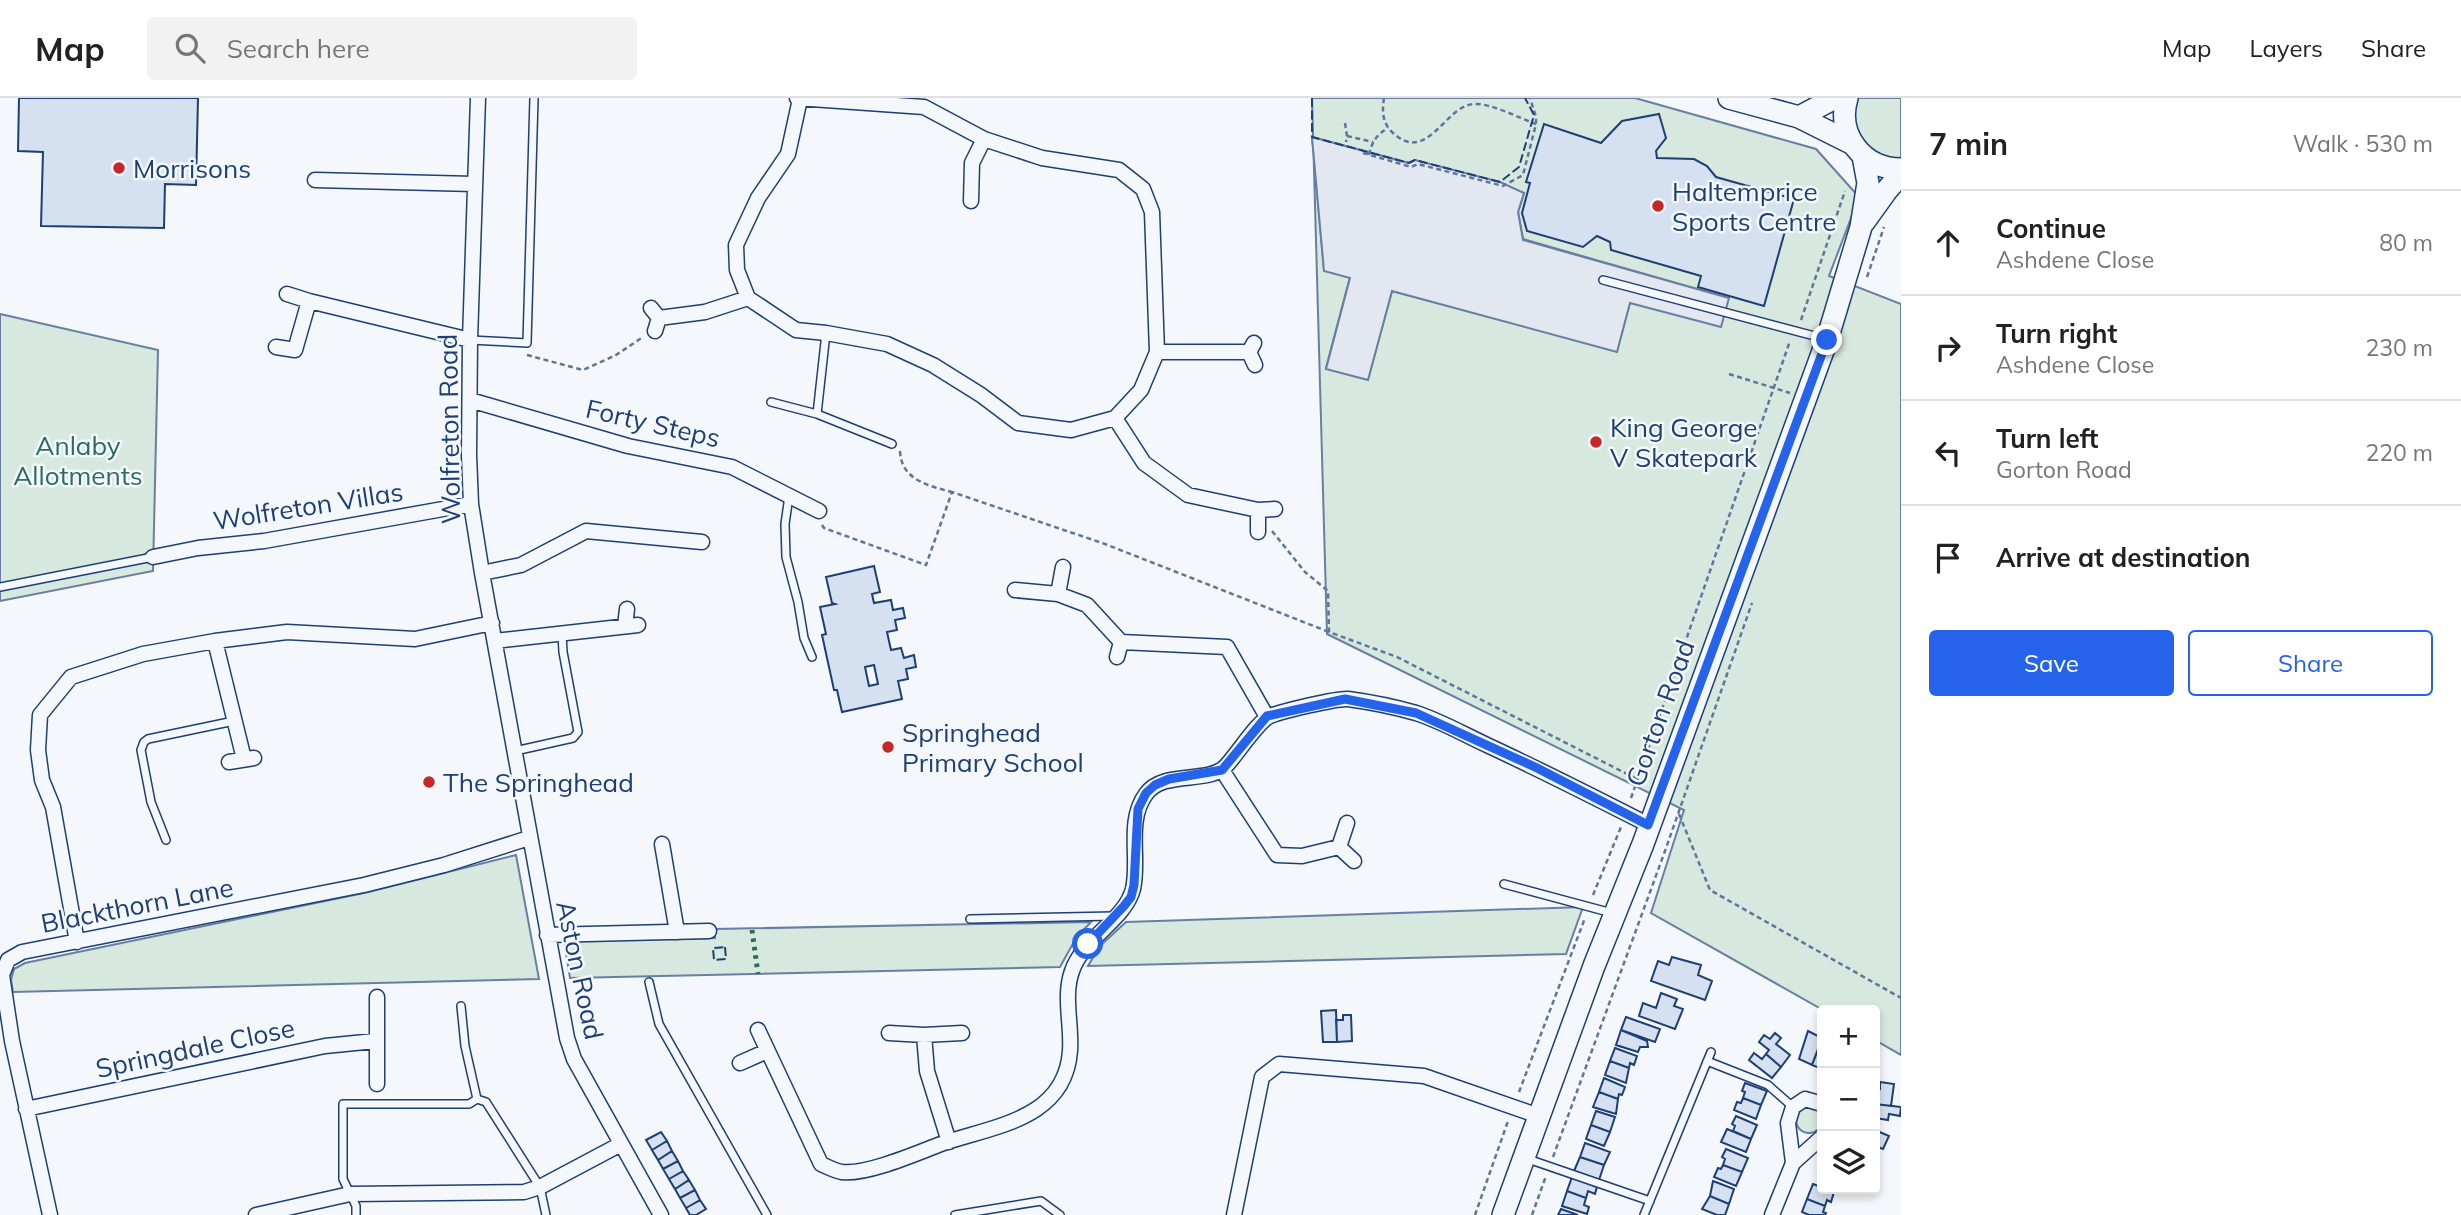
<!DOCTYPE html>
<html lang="en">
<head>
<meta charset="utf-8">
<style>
  :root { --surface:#fff; --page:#f2f2f2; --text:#222; --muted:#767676; --line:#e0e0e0; --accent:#2563eb }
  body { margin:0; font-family:Mulish,sans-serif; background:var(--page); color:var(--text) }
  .controls { position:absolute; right:21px; bottom:21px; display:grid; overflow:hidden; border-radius:7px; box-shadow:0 4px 10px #0003 }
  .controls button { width:63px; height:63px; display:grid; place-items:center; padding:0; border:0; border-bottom:2px solid var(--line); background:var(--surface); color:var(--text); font:35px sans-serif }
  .stop { position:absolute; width:21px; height:21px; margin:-16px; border:5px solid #2563eb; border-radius:50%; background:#fff }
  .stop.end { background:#2563eb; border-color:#fff; box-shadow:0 2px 7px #0008 }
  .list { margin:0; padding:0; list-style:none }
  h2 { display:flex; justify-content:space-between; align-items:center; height:91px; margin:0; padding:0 28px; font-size:30px }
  h2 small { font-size:23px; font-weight:400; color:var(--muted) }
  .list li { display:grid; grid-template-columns:46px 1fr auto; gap:21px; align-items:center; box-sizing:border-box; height:105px; padding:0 28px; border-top:2px solid var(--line) }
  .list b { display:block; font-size:26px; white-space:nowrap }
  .list p { margin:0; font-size:23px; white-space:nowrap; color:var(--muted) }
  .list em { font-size:23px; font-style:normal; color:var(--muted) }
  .actions { display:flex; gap:14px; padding:21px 28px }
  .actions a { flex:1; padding:16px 0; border:2px solid var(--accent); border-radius:7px; text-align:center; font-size:24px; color:var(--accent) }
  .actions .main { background:var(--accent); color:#fff }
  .icon { flex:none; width:38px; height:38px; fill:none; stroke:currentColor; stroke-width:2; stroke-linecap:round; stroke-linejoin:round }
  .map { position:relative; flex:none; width:1901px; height:1117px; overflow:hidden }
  header { display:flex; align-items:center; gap:42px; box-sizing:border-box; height:98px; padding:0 35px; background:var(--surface); border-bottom:2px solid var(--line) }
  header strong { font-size:33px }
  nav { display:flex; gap:38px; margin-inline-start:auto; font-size:24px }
  .search { width:490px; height:63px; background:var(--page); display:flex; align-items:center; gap:18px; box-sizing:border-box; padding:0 24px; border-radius:7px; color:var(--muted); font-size:26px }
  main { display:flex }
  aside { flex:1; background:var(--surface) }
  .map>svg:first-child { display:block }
</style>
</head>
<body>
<header>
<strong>Map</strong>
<div class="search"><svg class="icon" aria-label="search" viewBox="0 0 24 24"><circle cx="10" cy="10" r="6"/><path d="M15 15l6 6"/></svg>Search here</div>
<nav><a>Map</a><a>Layers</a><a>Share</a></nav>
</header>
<main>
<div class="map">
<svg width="1901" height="1117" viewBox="0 0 1901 1117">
  <rect width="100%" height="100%" fill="#f4f7fb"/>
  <path fill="#d7e8df" stroke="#687fa3" stroke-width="2" fill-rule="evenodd" d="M1312,0H1635L1816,51L1859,99L1829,178L1901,206V957L1875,942V912H1823L1651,815L1684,712L1327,536ZM1312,39L1409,65L1415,62L1524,95L1518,114L1523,141L1728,200L1721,228L1630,204L1617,253L1392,193L1368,281L1326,270L1350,179L1324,172Z
    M1857,0H1901V60C1867,63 1846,30 1857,0Z
    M0,216L158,252L153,473L0,503Z
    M516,757L539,881L13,894L11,882L14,871L25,865L364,795Z
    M1583,809L1566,856L1088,868L1100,848L1126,824Z
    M1091,824L1076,840L1060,869L570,880L564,843L715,840V831Z
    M1796 1022a13 13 0 1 1 26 0a13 13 0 1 1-26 0Z"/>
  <path fill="#e3e8f0" stroke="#687fa3" stroke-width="2" d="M1312,39L1408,65L1415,62L1500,84L1524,95L1518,114L1523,142L1729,200L1721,229L1630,205L1617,254L1392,193L1368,282L1326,271L1350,180L1324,173Z"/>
  <path fill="#d5e0f0" stroke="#1d3f73" stroke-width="2" fill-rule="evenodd" d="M19,0H198L196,87L165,86L164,130L41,128L43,54L18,53Z
    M1659,16L1666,40L1656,53L1657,60L1694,61L1707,68L1716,79L1794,101L1764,208L1698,189L1701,178L1611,152L1610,144L1597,138L1583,149L1527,133L1522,115L1530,85L1526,84L1544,26L1601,45L1622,23Z
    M874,468L880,494L872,496L874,505L891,502L893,512L903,510L905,520L895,522L897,532L887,534L891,552L901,550L904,560L914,557L916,569L906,571L908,581L898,583L902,601L842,614L837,592H834L822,537L826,536L820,509L835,506L832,505L826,479ZM874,567L878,586L869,588L865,569Z
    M1672,859L1701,867L1698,877L1712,883L1705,902L1651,883L1658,863L1669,867Z
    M1661,895L1677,901L1674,908L1683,911L1675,931L1639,918L1643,905L1656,910Z
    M1336,912L1337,944H1323L1321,913Z
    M1343,917H1351L1352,943L1337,944L1336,922H1343Z
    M1626,919L1660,931L1655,944L1621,932Z
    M1621,932L1647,943L1648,949H1640L1638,954L1616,947Z
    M1808,933L1822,940L1812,967L1799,961Z
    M1775,935L1781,940L1776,946L1790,957L1781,969L1766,956L1769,952L1759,944L1764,937L1770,941Z
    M1822,942V971L1812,967Z
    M1615,950L1637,958L1634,967L1630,965L1629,970L1610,963Z
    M1754,955L1762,961L1766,956L1781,969L1772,980L1749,962Z
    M1610,963L1629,970L1626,985L1605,977Z
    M1604,980L1625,989L1622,997L1619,996L1618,1001L1599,994Z
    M1880,984L1894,986L1891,1008L1875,1006V990L1880,991Z
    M1745,985L1767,993L1761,1007L1743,1000L1745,994L1742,993Z
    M1599,994L1618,1001L1616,1016L1593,1009Z
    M1743,1000L1761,1007L1756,1021L1734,1012L1737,1004L1741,1005Z
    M1875,1006L1901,1009L1900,1018L1889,1016L1888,1022L1875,1020Z
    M1596,1013L1615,1019L1610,1034L1591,1027Z
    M1736,1018L1757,1027L1751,1041L1733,1033L1735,1028L1732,1026Z
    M1591,1027L1610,1034L1604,1048L1586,1041Z
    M1727,1031L1751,1041L1746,1054L1721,1044Z
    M1875,1032L1889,1038L1883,1051L1875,1048Z
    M661,1034L667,1043L652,1052L646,1042Z
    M667,1043L672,1053L658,1062L652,1052Z
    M1585,1045L1610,1054L1604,1067L1580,1059Z
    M1726,1051L1748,1060L1742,1074L1723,1067L1725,1061L1722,1059Z
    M672,1053L678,1063L663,1071L658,1062Z
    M1580,1059L1604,1067L1599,1082L1574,1073Z
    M678,1063L683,1073L669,1081L663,1071Z
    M1723,1067L1742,1074L1736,1088L1714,1079L1718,1070L1721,1071Z
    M683,1073L689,1082L675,1091L669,1081Z
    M1572,1079L1597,1089L1595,1096L1588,1093L1586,1100L1567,1093Z
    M689,1082L695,1092L680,1100L675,1091Z
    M1713,1083L1734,1091L1729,1106L1710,1098Z
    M1813,1086L1834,1094L1831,1104L1827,1102L1825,1108L1807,1101Z
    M695,1092L700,1102L686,1110L680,1100Z
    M1567,1093L1586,1100L1584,1107L1589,1109L1587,1116L1562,1108Z
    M1710,1098L1729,1106L1725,1117H1717L1702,1111Z
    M1807,1101L1825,1108L1823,1114L1826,1115L1825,1117H1809L1802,1114Z
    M700,1102L706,1111L696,1117H690L686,1110Z
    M1561,1111L1578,1117H1558Z"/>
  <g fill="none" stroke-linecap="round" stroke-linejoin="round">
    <g stroke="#1d3f73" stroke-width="10">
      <path id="lane" d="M1603,182L1826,241
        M470,242L527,245L534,0
        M771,304L817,316L892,346
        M817,316L826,235
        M789,398L785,426L786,459L798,504L804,540L812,559
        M0,489L153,459
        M515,653L573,640L578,634L563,554L562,536
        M166,742L151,704L141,652L144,644L148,641L234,623
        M1504,786L1612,815
        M970,821L1114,818
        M649,884L659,926L767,1117
        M461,908L465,948L477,1001
        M1707,963L1768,987L1793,1009
        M477,1001L486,1004L540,1089L546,1117
        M1525,1060L1650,1103
        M356,1117V1108L343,1081V1006H469L477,1001
        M955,1117L1041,1103L1060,1117
        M1644,1117L1711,954"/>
    </g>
    <g stroke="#1d3f73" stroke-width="17">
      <path id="street" d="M478,0L470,242L469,357L471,406L482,475L567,940L574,961L661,1117
        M797,0L924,9L984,41L1042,60L1119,72L1143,91L1152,114L1157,254L1141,292L1115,320L1071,332L1018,325L981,297L933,267L887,246L826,235L796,232L748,200L737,172L736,147L758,100L788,56L800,1
        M315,82L474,86
        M971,103L972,65L984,41
        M287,196L309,203L470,242
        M651,210L659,220L655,233
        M659,220L705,214L748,200
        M1254,245L1249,254L1255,267
        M276,249L295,252L309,203
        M1157,254H1249
        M470,302L628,348L732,369L819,413
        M1115,320L1144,365L1188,397L1258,412L1275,411
        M1258,434V412
        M153,459L198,450L264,443L471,406
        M482,475L521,467L586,433L702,444
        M1015,492L1058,496L1087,507L1121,544L1227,549L1267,619
        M1058,496L1063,469
        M625,528L627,511
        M215,543L244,661
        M495,543L638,527
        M1117,559L1121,544
        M229,664L254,660
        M1222,672L1277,757L1302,758L1339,749
        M1347,725L1339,749L1354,763
        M662,746L677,834
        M547,837L709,833
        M77,844L53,709L42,682L38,652L40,617L71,579L143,556L215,543L287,534L415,541L492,525
        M758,932L821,1066C828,1069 835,1073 842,1074C867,1077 917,1055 941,1046C993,1028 1065,1022 1070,953C1072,927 1063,898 1072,873C1083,840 1125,822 1133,791C1140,761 1126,723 1146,696C1163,672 1207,686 1225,669C1236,658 1258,623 1270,618C1283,613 1337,600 1348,601C1370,604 1395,609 1416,615C1441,623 1465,637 1489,648C1543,673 1596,700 1649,727
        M889,935L924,937L962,935
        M924,937L927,973L949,1044
        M740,965L767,953
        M377,986V899
        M26,1011L325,948L375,943
        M1793,1065L1788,1025L1793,1009L1805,1001L1822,1006
        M50,1117L12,943L2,877L8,862L22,854L364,787L444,767L529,740
        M256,1117L350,1096L524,1094L540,1089L621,1046
        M1234,1117L1262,979L1279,966L1424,978L1539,1018
        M1772,1117L1793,1065L1822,1039"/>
    </g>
    <g stroke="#1d3f73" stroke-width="24">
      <path id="secondary" d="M1729,0L1799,19L1851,45
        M1847,0C1836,37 1863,71 1901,71
        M1799,19L1835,0
        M1864,124L1887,92L1901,76
        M1503,1117L1594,868L1643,746L1827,242L1861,129L1868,85L1863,58"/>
    </g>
    <path stroke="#5e769c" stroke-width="2.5" stroke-dasharray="5 3.5" stroke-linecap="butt" d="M1384,0C1382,13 1382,25 1393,35C1428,67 1445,7 1474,6C1491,5 1519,20 1536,26
      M1345,25L1347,38L1346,44
      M1347,38L1373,44
      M1363,55L1411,69L1418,66L1503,88L1523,77L1536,26V19L1530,0
      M1369,57C1372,44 1376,37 1388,30
      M1867,179L1884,129
      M1801,222L1845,93
      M527,257L583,272L616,257L643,239
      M1729,276L1790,295
      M900,353C901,382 929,388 952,394
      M822,427L824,430L926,467L952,394L1105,446L1329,534
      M1272,433L1305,474L1328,493L1329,534L1397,559L1637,681
      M1631,700L1790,243
      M1679,716L1710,792L1901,900
      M1593,797L1621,729
      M1519,994L1585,820
      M1553,1059L1665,753L1752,505
      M1475,1117L1508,1023
      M1532,1117L1546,1078"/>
    <use href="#lane" stroke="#f4f7fb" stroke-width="7"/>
    <use href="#street" stroke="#f4f7fb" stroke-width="14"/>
    <use href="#secondary" stroke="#f4f7fb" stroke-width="21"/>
    <path stroke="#2c6c60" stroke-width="5" stroke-dasharray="3.5 5" stroke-linecap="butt" d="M752,832L758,876"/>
    <path stroke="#1d3f73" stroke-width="2" stroke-dasharray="9 3.5" stroke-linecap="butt" d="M1312,0V39L1409,65L1415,62L1500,84L1519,69L1534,17L1525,0
      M725,849L726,861L714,862L713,850Z"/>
  </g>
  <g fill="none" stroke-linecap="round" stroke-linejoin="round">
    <path stroke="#2563eb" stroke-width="9" d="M1088,846L1124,808L1131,799L1134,787L1138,711L1146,695L1155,687L1169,681L1222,672L1267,618L1345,601L1416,615L1535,669L1648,727L1827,242"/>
  </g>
  <g fill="#c62828" stroke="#f4f7fb" stroke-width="2.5">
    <circle cx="119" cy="70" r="7"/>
    <circle cx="1658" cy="108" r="7"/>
    <circle cx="1596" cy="344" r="7"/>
    <circle cx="888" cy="649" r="7"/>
    <circle cx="429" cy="684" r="7"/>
  </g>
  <g text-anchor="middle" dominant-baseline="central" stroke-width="5" stroke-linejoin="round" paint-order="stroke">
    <g font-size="26" fill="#1d3f73" stroke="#f4f7fb" text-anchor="start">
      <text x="133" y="70">Morrisons</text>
      <text x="1672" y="93">Haltemprice<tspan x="1672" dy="30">Sports Centre</tspan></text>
      <text x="1610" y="329">King George<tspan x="1610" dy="30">V Skatepark</tspan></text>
      <text x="902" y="634">Springhead<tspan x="902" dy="30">Primary School</tspan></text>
      <text x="443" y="684">The Springhead</text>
    </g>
    <g font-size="26" fill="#1d3f73" stroke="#f4f7fb">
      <text transform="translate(653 325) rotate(13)">Forty Steps</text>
      <text transform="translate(449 331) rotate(-91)">Wolfreton Road</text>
      <text transform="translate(308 408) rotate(-9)">Wolfreton Villas</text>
      <text transform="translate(1660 615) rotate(-70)">Gorton Road</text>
      <text transform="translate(137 807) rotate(-11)">Blackthorn Lane</text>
      <text transform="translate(580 872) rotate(78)">Aston Road</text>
      <text transform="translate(195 950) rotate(-12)">Springdale Close</text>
    </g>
    <g font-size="26" fill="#2c6c60" stroke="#f4f7fb">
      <text x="78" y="347">Anlaby<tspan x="78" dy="30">Allotments</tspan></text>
    </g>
  </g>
</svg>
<div class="controls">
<button>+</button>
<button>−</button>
<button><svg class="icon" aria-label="layers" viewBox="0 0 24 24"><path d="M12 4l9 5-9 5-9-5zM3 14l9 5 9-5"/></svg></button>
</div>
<div class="stop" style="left:1088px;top:846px"></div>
<div class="stop end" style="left:1827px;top:242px"></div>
</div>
<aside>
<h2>7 min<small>Walk · 530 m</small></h2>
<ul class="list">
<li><svg class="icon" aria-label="ahead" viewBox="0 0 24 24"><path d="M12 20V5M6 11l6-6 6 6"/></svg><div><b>Continue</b><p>Ashdene Close</p></div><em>80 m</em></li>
<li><svg class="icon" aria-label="right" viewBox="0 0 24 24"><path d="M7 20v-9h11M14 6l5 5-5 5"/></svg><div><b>Turn right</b><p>Ashdene Close</p></div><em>230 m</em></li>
<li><svg class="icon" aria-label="left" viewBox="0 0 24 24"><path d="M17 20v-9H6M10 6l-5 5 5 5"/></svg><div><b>Turn left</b><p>Gorton Road</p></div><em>220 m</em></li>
<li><svg class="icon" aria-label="arrive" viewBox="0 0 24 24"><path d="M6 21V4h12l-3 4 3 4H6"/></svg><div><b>Arrive at destination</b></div></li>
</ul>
<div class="actions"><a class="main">Save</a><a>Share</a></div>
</aside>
</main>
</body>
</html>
